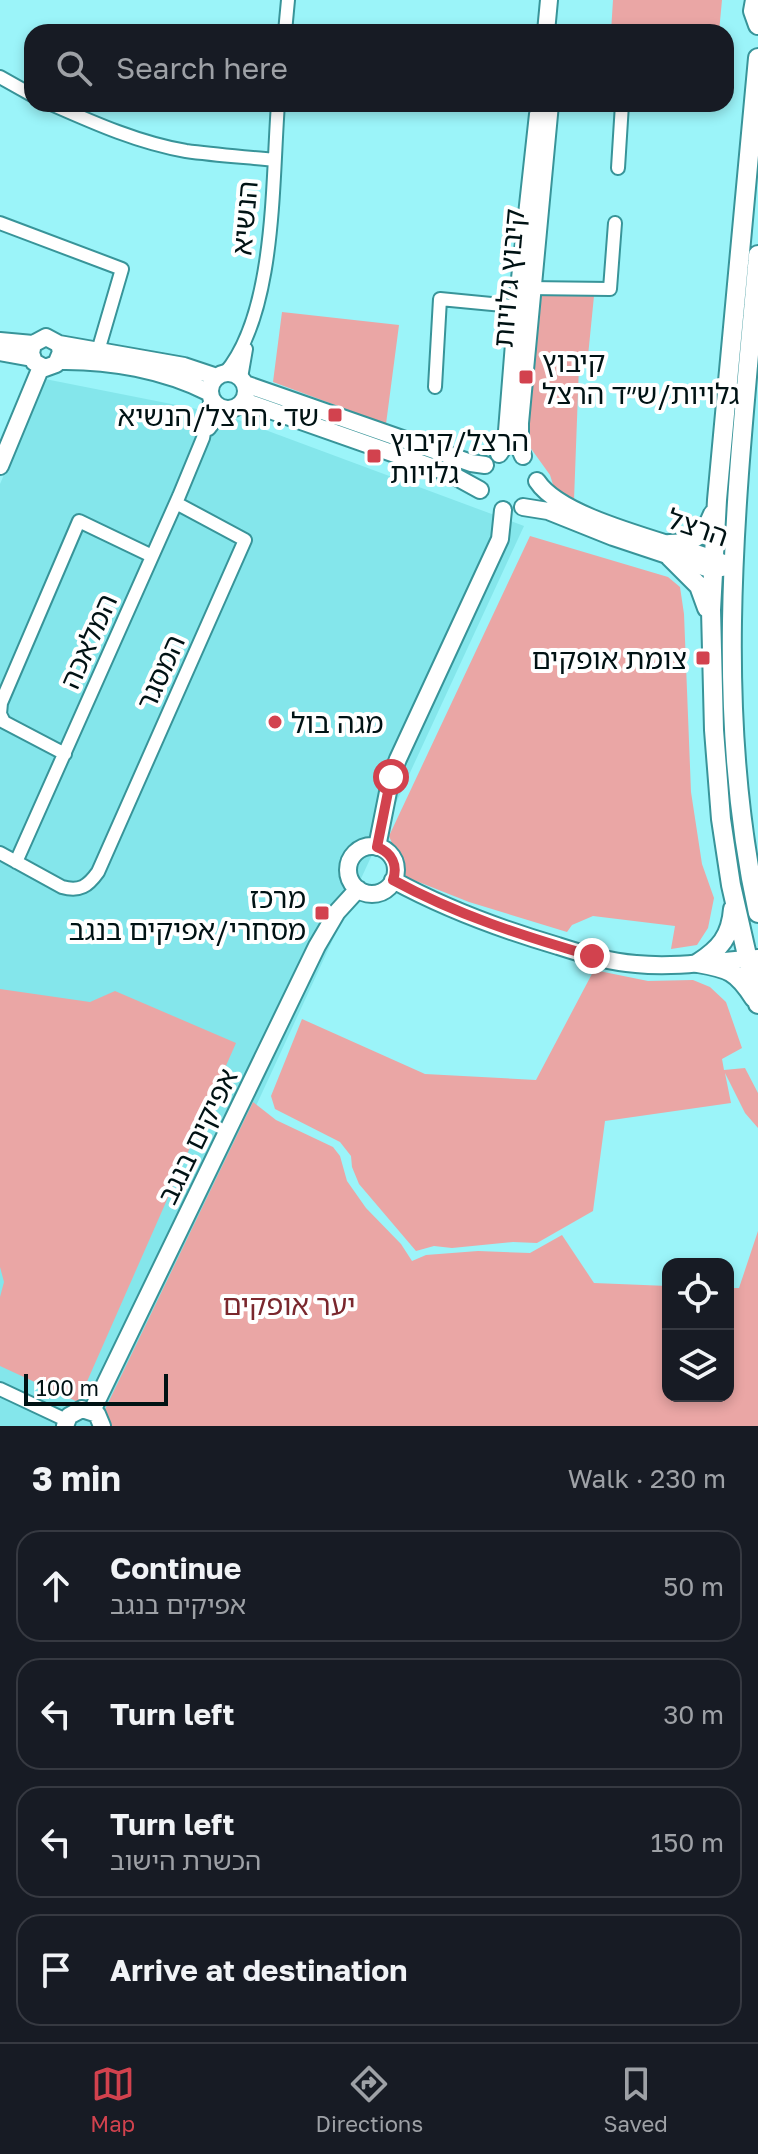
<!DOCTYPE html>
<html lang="en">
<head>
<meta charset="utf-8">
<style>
  :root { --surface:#171b24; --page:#20242c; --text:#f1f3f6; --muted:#9ea1a6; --line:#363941; --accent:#d2424e }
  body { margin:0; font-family:"Golos Text","Noto Sans Hebrew",sans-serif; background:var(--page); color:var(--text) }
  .controls { position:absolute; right:24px; bottom:24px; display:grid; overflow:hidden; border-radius:16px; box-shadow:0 4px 12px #0003 }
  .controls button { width:72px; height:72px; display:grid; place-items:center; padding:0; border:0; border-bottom:2px solid var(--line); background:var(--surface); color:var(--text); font:40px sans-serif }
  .scale { position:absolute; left:24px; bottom:20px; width:144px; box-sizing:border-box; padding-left:8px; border:4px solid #001214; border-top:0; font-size:22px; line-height:28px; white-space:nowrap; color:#001214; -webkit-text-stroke:6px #fff; paint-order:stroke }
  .stop { position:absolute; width:24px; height:24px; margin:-18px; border:6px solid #d2424e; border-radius:50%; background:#fff }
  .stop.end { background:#d2424e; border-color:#fff; box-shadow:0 2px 8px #0008 }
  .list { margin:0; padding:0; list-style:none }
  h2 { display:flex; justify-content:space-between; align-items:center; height:104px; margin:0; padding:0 32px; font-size:34px }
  h2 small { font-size:26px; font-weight:400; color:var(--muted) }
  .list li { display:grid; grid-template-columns:52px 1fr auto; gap:24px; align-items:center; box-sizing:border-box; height:112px; margin:0 16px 16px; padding:0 16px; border:2px solid var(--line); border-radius:24px }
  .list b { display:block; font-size:30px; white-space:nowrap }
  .list p { margin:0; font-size:26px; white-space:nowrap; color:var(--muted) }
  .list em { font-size:26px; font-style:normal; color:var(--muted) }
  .icon { flex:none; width:44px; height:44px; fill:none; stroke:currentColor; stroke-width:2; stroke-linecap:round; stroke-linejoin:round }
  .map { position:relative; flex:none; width:758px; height:1426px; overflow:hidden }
  .search { position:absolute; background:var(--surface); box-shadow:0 4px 12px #0003; left:24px; right:24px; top:24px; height:88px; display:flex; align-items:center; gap:20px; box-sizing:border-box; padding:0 28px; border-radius:24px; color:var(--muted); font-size:30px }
  .sheet { height:616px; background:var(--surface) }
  nav { display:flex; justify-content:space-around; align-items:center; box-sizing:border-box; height:112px; border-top:2px solid var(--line); background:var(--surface); font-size:22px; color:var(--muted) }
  nav a { display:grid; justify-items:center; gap:4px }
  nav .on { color:var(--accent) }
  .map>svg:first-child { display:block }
</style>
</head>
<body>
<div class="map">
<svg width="758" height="1426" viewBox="0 0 758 1426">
  <rect width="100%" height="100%" fill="#9bf4f9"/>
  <path fill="#84e6eb" d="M45,379L222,414L524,526L108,1426H0V484Z"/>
  <path fill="#eaa6a5" d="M613,0H722L719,32H611Z
    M542,293L594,296L587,366H579L574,500L555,491L550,475L527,443Z
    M282,312L399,325L386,424L273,382Z
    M530,536L668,577L680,587L684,614L691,792L702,864L714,898L708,928L697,945L671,949L675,926L593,916L572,925L567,932L469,902L406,877L389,836Z
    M594,970L648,981L693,980L710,987L726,1002L742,1048L722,1059L724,1070L745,1068L758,1093V1128L745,1113L725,1073L731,1103L605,1121L593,1211L537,1243L513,1242L452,1248L434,1246L416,1251L359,1184L352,1167L351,1156L340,1142L275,1109L271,1096L302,1019L425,1074L536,1080Z
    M0,989L90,1002L115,991L236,1043L78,1402L0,1366V1297L4,1282L0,1267Z
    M253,1102L276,1120L333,1147L340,1156L347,1181L366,1208L401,1244L412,1261L426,1255L478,1251L530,1253L562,1235L594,1283L668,1286V1396H728V1288H739L758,1231V1426H97Z"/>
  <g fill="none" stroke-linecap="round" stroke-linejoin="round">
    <g stroke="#389499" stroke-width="16">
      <path id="street" d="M285,32L288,0
        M0,77L32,95
        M51,104C94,123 139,143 186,151C215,155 245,157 274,160
        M618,168L622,104
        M0,223L122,269L98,351
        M527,288L610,289L615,223
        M225,373C276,313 272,181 278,104
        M241,378L246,349
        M435,387L440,299L524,307
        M209,429L224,409
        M65,754L4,722L0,714L1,703L79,521L152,556
        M0,853L62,887C80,892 88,886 98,872L245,540L176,503
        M16,862L179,496L203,438L211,397
        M0,1389L66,1420"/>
    </g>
    <g stroke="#389499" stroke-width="20">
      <path id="secondary" d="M546,32L549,0
        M0,341L33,344
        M59,344L61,352L56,364L45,368L34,362L31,353L33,344L46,337L59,344L184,366L217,377
        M0,352L32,358
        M59,361C109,360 165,370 210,393
        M210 391a18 18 0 1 1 36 0a18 18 0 1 1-36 0Z
        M245,384L471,463L485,465
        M244,401L449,473L480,490
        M499,454L505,445L507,431L517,306L538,114
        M523,456L520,449V423L550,104
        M0,466L41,367
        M537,481C563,521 677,543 724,563
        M523,507L548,511L613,537L712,570L732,566
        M348 870a24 24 0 1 1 48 0a24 24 0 1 1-48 0Z
        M377,847L391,777L398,759L500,539L503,510
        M393,880C446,909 500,929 558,946C583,954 609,962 636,964C676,968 717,961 758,958
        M92,1411L317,946L337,912L358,889
        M65,1426L69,1416L82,1409L97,1414L102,1426"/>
    </g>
    <g stroke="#389499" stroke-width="22">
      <path id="primary" d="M755,0L753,11L758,25
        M758,58L717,500L711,610L714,730L721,819L731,885L758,1004
        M758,255C739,474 710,696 758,913
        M669,544C691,544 705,535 713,514
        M670,557L699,586L707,608
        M698,963C720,949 731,936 733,909
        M698,963C728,968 737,971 754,998"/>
    </g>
    <use href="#street" stroke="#fff" stroke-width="12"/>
    <use href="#secondary" stroke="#fff" stroke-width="16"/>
    <use href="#primary" stroke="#fff" stroke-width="18"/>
  </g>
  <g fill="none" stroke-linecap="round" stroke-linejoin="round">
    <path stroke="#d2424e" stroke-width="10" d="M391,777L377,847C392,853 398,865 393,880C457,915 523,936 592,956"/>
  </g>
  <g fill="#d2424e" stroke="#fff" stroke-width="3">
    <rect x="518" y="369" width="16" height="16" rx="4"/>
    <rect x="327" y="407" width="16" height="16" rx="4"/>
    <rect x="366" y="448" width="16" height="16" rx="4"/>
    <rect x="695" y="650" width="16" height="16" rx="4"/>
    <circle cx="275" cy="722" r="8"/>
    <rect x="314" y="905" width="16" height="16" rx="4"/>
  </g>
  <g text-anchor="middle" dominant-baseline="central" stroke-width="8" stroke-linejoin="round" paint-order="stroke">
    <g font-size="28" fill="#001214" stroke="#fff">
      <text transform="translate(244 218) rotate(-85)">הנשיא</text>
      <text transform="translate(508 278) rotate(-85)">קיבוץ גלויות</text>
      <text transform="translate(698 527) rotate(19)">הרצל</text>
      <text transform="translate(88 641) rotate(-66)">המלאכה</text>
      <text transform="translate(160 672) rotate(-66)">המסגר</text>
      <text transform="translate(197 1136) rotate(-64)">אפיקים בנגב</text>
    </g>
    <g font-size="28" fill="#001214" stroke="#fff" text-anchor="start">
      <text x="542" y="361">קיבוץ<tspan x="542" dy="32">גלויות/ש״ד הרצל</tspan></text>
      <text x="319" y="415" text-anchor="end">שד. הרצל/הנשיא</text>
      <text x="390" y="440">הרצל/קיבוץ<tspan x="390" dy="32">גלויות</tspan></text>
      <text x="687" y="658" text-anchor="end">צומת אופקים</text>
      <text x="291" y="722">מגה בול</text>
      <text x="306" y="897" text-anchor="end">מרכז<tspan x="306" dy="32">מסחרי/אפיקים בנגב</tspan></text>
    </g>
    <g font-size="28" fill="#7a272d" stroke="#fff">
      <text x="289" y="1304">יער אופקים</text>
    </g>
  </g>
</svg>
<div class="controls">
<button><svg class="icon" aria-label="locate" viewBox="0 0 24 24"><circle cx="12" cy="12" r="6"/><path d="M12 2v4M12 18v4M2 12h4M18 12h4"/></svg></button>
<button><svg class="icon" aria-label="layers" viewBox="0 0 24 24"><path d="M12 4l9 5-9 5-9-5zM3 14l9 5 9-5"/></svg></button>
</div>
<div class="scale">100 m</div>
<div class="stop" style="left:391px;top:777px"></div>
<div class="stop end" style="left:592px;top:956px"></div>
<div class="search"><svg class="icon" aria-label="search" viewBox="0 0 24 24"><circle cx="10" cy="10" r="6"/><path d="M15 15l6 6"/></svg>Search here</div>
</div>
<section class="sheet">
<h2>3 min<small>Walk · 230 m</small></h2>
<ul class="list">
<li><svg class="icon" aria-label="ahead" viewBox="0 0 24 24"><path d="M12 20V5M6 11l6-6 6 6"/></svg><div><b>Continue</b><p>אפיקים בנגב</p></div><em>50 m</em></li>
<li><svg class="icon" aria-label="left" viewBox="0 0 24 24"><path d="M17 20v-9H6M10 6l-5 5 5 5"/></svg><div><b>Turn left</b></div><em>30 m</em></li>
<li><svg class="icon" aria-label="left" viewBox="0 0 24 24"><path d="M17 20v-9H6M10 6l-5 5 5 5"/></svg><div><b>Turn left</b><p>הכשרת הישוב</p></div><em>150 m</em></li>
<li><svg class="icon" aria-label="arrive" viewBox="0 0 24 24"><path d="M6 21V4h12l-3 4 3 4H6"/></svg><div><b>Arrive at destination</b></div></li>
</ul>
</section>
<nav>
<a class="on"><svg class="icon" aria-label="map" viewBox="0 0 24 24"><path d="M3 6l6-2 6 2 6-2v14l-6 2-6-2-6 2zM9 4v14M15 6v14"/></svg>Map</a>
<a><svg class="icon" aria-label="directions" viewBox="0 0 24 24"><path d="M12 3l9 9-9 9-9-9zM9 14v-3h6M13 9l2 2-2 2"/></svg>Directions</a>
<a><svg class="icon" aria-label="saved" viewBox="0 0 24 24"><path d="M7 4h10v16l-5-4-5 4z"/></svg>Saved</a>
</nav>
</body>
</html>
